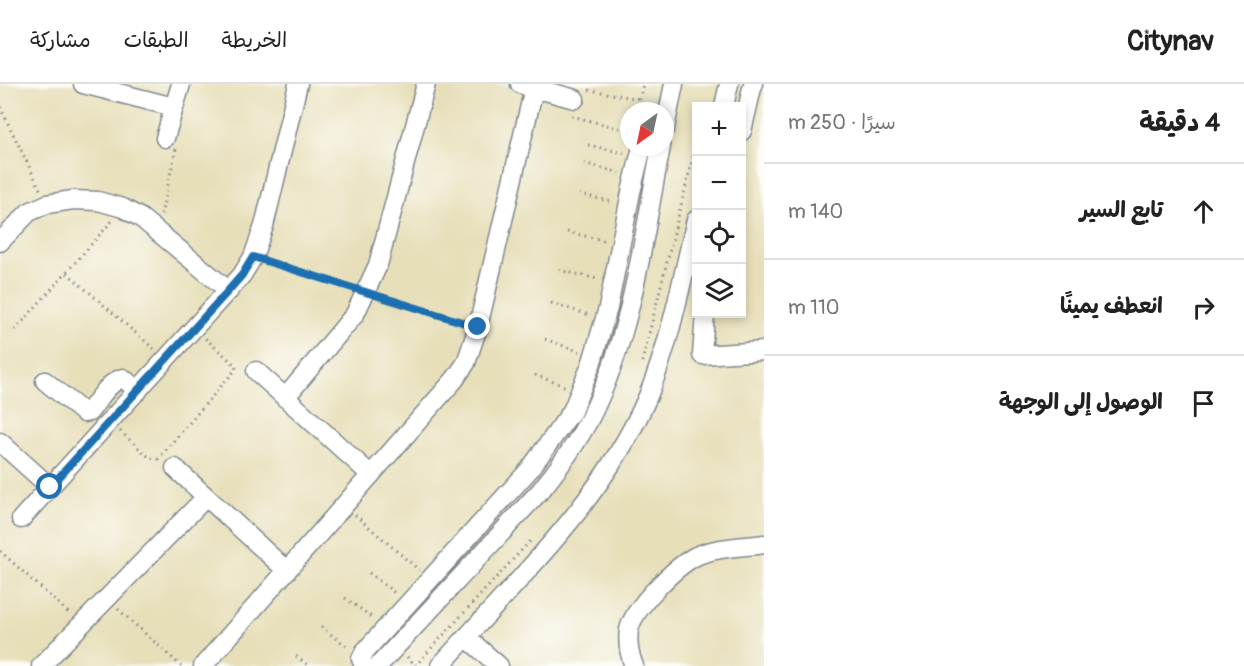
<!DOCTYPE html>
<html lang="ar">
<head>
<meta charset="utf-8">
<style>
  :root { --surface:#fff; --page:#f2f2f2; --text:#222; --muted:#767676; --line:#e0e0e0 }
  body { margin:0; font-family:Pangolin,"Playpen Sans Arabic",sans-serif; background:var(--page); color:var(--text); direction:rtl }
  .controls { position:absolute; right:18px; top:18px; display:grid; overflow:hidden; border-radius:0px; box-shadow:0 3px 9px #0003 }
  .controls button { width:54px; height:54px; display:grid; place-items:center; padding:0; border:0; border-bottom:2px solid var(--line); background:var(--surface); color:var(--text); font:30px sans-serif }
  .compass { position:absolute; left:620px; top:18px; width:54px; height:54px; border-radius:50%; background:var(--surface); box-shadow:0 3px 9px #0003; rotate:213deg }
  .stop { position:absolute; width:18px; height:18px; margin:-14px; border:4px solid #1f6fb2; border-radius:50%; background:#fff }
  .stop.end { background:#1f6fb2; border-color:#fff; box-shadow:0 2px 6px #0008 }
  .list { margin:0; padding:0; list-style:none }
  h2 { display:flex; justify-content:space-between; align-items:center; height:78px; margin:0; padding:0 24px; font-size:26px }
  h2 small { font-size:20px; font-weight:400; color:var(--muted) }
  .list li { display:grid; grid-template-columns:39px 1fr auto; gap:18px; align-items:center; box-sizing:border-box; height:96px; padding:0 24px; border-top:2px solid var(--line) }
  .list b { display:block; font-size:22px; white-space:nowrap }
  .list em { font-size:20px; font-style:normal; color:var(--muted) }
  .icon { flex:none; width:33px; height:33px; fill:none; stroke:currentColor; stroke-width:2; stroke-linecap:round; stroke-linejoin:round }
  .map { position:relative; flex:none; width:764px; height:582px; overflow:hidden; direction:ltr }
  header { display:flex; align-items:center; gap:36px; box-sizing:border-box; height:84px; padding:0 30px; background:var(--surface); border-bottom:2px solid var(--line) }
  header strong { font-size:28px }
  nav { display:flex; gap:33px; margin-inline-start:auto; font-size:21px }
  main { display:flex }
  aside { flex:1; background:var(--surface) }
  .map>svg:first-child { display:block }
</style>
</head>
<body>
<header>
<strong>Citynav</strong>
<nav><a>الخريطة</a><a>الطبقات</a><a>مشاركة</a></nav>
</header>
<main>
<aside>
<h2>4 دقيقة<small>سيرًا · 250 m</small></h2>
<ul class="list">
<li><svg class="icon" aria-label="ahead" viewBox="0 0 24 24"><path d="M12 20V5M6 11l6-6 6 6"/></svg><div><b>تابع السير</b></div><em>140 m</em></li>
<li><svg class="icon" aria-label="right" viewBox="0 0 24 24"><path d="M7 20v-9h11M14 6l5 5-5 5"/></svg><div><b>انعطف يمينًا</b></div><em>110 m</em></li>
<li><svg class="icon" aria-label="arrive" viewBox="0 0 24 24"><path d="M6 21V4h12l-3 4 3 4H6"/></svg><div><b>الوصول إلى الوجهة</b></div></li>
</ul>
</aside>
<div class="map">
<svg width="764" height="582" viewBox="0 0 764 582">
  <rect width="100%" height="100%" fill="#fdfcf7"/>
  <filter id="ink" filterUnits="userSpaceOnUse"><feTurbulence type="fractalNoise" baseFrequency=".0167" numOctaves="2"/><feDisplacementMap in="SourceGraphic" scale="12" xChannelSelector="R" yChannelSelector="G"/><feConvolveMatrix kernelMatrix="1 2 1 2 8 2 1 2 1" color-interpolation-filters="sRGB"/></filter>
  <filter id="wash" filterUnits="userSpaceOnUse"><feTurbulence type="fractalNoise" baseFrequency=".008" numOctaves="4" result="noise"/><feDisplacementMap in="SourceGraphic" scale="24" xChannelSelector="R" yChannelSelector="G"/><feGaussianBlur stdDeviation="1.35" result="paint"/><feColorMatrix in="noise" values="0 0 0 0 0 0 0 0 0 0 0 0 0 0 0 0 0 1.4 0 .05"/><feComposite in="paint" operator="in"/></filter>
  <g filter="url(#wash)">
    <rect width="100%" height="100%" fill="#e7dfb9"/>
  </g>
  <g filter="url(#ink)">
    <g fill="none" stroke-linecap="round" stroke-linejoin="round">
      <g stroke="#81878c" stroke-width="21">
        <path id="minor" d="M83,0L174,23
          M520,0L575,15
          M724,22L729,0
          M665,44L674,0
          M742,47L753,0
          M165,54L181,0
          M0,158L29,128L47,120L73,116L98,117L123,124L141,134L229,207
          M705,230L702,271L764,267
          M256,287L371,391
          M45,297L84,329L89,328C98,317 109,297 123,294L138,307
          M285,314L355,230L378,181L426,0
          M0,358L50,403
          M175,384L287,487
          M21,435L242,191L253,173L264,142L298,0
          M466,553L499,582
          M41,582L206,413
          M203,582L455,295L466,279L478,243L534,4
          M364,582L361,575L365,567L530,385L572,327L591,281L608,224L631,108L642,63
          M378,582L541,406C563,379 584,350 598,317C634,238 644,148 661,63
          M440,582C515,498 603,417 648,312C671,256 682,195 696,136
          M634,582C629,570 627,560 629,546C633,524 676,482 696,472C716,463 743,463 764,460"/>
      </g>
      <path stroke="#81878c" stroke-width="3" stroke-dasharray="1.5 4.5" stroke-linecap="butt" d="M589,6L640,15
        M0,23L41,107
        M637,27L643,0
        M572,32L629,47
        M588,61L624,69
        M584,79L620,89
        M579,110L612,118
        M161,131L176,65
        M567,148L607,157
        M268,178L350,204
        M559,186L598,195
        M67,189L154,265
        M380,213L462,238
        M551,219L589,231
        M15,246L112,137
        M545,255L580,268
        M642,278L696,61
        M535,291L567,303
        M120,347L150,374L158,375L236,285L235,281L205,254
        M355,431L419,486
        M0,467L71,531
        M369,489L396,510
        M345,514L373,534
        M118,525L181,582
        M321,543L349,564
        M296,572L309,582
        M407,573L416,582
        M415,582L530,457"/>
      <use href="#minor" stroke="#fff" stroke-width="18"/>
    </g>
  </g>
  <g fill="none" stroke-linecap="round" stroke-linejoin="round" filter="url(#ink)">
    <path stroke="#1f6fb2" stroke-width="8" d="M50,403L228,207L242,191L253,173L478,243"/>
  </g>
</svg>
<div class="controls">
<button>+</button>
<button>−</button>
<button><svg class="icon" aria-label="locate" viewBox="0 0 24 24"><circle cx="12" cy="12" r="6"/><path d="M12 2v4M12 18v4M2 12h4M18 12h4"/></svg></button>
<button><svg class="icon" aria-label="layers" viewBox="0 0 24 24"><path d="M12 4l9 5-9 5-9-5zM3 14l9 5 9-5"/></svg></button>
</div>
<svg class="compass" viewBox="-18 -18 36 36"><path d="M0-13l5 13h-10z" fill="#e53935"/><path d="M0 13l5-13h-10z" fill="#767676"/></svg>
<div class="stop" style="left:50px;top:403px"></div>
<div class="stop end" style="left:478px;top:243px"></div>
</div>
</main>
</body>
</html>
